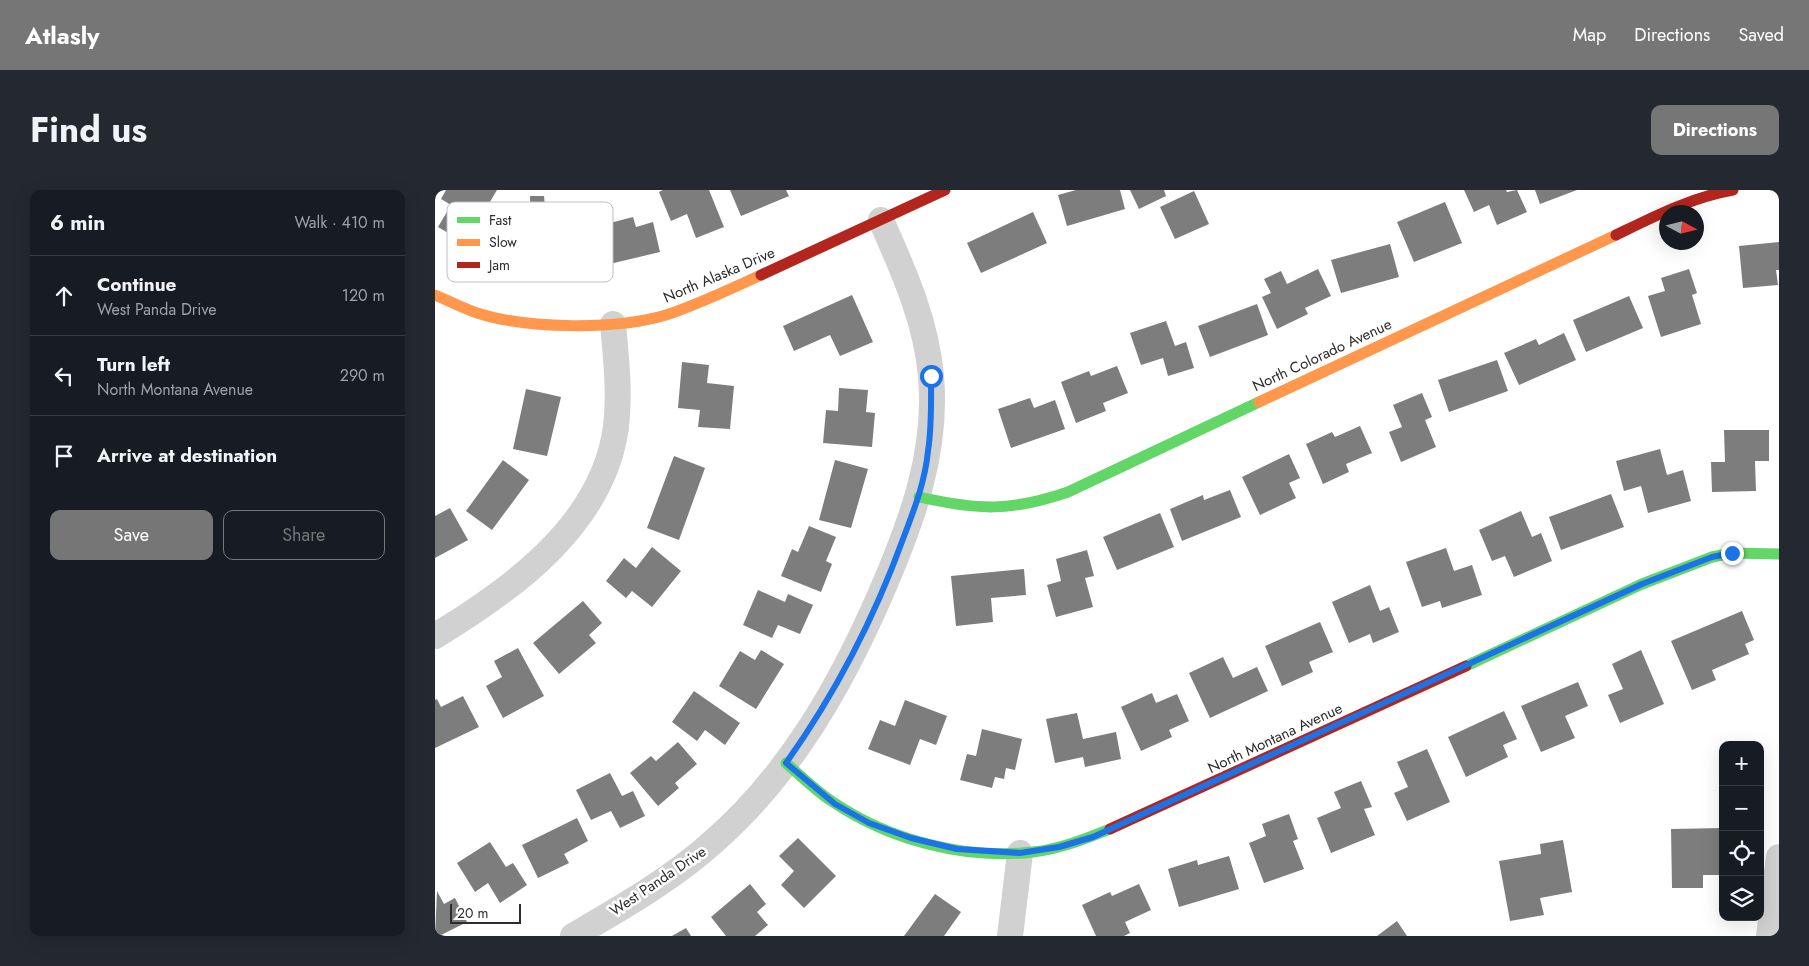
<!DOCTYPE html>
<html lang="en">
<head>
<meta charset="utf-8">
<style>
  :root { --surface:#171b24; --page:#242831; --text:#f1f3f6; --muted:#9ea1a6; --line:#363941; --accent:#767676 }
  body { margin:0; font-family:Jost,sans-serif; background:var(--page); color:var(--text) }
  .controls { position:absolute; right:15px; bottom:15px; display:grid; overflow:hidden; border-radius:10px; box-shadow:0 5px 20px #0002 }
  .controls button { width:45px; height:45px; display:grid; place-items:center; padding:0; border:0; border-bottom:1px solid var(--line); background:var(--surface); color:var(--text); font:25px sans-serif }
  .compass { position:absolute; left:1224px; top:15px; width:45px; height:45px; border-radius:50%; background:var(--surface); box-shadow:0 5px 20px #0002; rotate:97deg }
  .scale { position:absolute; left:15px; bottom:12px; width:71px; box-sizing:border-box; padding-left:5px; border:2px solid #2c2c2c; border-top:0; font-size:14px; line-height:18px; white-space:nowrap; color:#2c2c2c; -webkit-text-stroke:4px #fff; paint-order:stroke }
  .stop { position:absolute; width:15px; height:15px; margin:-11px; border:4px solid #1a73e8; border-radius:50%; background:#fff }
  .stop.end { background:#1a73e8; border-color:#fff; box-shadow:0 1px 5px #0008 }
  .list { margin:0; padding:0; list-style:none }
  h2 { display:flex; justify-content:space-between; align-items:center; height:65px; margin:0; padding:0 20px; font-size:21px }
  h2 small { font-size:16px; font-weight:400; color:var(--muted) }
  .list li { display:grid; grid-template-columns:32px 1fr auto; gap:15px; align-items:center; box-sizing:border-box; height:80px; padding:0 20px; border-top:1px solid var(--line) }
  .list b { display:block; font-size:19px; white-space:nowrap }
  .list p { margin:0; font-size:16px; white-space:nowrap; color:var(--muted) }
  .list em { font-size:16px; font-style:normal; color:var(--muted) }
  .actions { display:flex; gap:10px; padding:15px 20px }
  .actions a { flex:1; padding:11px 0; border:1px solid var(--accent); border-radius:10px; text-align:center; font-size:18px; color:var(--accent) }
  .actions .main { background:var(--accent); color:#fff }
  .icon { flex:none; width:28px; height:28px; fill:none; stroke:currentColor; stroke-width:2; stroke-linecap:round; stroke-linejoin:round }
  .map { position:relative; flex:none; width:1344px; height:746px; overflow:hidden; border-radius:10px }
  header { display:flex; align-items:center; gap:30px; box-sizing:border-box; height:70px; padding:0 25px; background:var(--accent); color:#fff }
  header strong { font-size:24px }
  nav { display:flex; gap:28px; margin-inline-start:auto; font-size:18px }
  .intro { display:flex; align-items:center; justify-content:space-between; box-sizing:border-box; height:120px; padding:0 30px }
  h1 { margin:0; font-size:35px }
  .button { padding:12px 22px; border-radius:10px; background:var(--accent); color:#fff; font-size:18px; font-weight:700 }
  main { display:flex; gap:30px; padding:0 30px }
  aside { flex:1; background:var(--surface); border-radius:10px; box-shadow:0 5px 20px #0002 }
  .map>svg:first-child { display:block }
</style>
</head>
<body>
<header>
<strong>Atlasly</strong>
<nav><a>Map</a><a>Directions</a><a>Saved</a></nav>
</header>
<div class="intro"><h1>Find us</h1><a class="button">Directions</a></div>
<main>
<aside>
<h2>6 min<small>Walk · 410 m</small></h2>
<ul class="list">
<li><svg class="icon" aria-label="ahead" viewBox="0 0 24 24"><path d="M12 20V5M6 11l6-6 6 6"/></svg><div><b>Continue</b><p>West Panda Drive</p></div><em>120 m</em></li>
<li><svg class="icon" aria-label="left" viewBox="0 0 24 24"><path d="M17 20v-9H6M10 6l-5 5 5 5"/></svg><div><b>Turn left</b><p>North Montana Avenue</p></div><em>290 m</em></li>
<li><svg class="icon" aria-label="arrive" viewBox="0 0 24 24"><path d="M6 21V4h12l-3 4 3 4H6"/></svg><div><b>Arrive at destination</b></div></li>
</ul>
<div class="actions"><a class="main">Save</a><a>Share</a></div>
</aside>
<div class="map">
<svg width="1344" height="746" viewBox="0 0 1344 746">
  <rect width="100%" height="100%" fill="#fff"/>
  <path fill="#7d7d7d" d="M11,0H62L40,37L57,46L47,63L3,37L16,15L6,9Z
    M228,0H274L289,37L261,48L252,24L236,31L224,2Z
    M295,0H351L354,6L306,26Z
    M641,0H685L690,19L632,36L623,5Z
    M695,0H729L731,6L704,19Z
    M1029,0H1071L1072,2L1082,0L1092,22L1062,35L1054,15L1039,22Z
    M1100,0H1142L1105,14Z
    M759,1L774,34L740,49L725,17Z
    M95,6H109L110,17L142,16L143,74H112V47L96,48Z
    M1010,12L1027,53L979,72L962,32Z
    M598,22L612,53L546,83L532,53Z
    M198,27L201,37L218,32L225,62L162,77L152,39Z
    M1344,52V80H1341L1343,95L1308,98L1304,56Z
    M955,54L964,87L906,103L896,70Z
    M883,79L896,106L870,118L873,124L842,139L827,107L836,103L829,89L846,81L852,94Z
    M1254,79L1262,103L1257,105L1266,134L1226,147L1213,106L1230,101L1226,88Z
    M417,105L438,152L405,166L395,145L359,161L348,136Z
    M1194,106L1208,138L1151,162L1138,130Z
    M822,114L833,145L775,167L763,136Z
    M731,131L740,156L751,152L759,178L733,186L728,168L706,175L695,143Z
    M1129,143L1141,170L1084,195L1069,163L1101,149L1104,155Z
    M1062,170L1073,201L1014,222L1003,190Z
    M247,172L274,175L272,193L299,196L295,239L263,237L265,220L243,218Z
    M682,176L693,203L668,213L671,221L641,233L626,192L654,181L656,186Z
    M404,198L433,200L431,222L440,223L437,257L388,253L391,220L403,221Z
    M91,199L126,207L112,266L78,259Z
    M987,203L997,227L990,230L1001,257L966,272L954,242L967,237L958,215Z
    M595,208L599,218L620,210L630,239L576,258L563,219Z
    M925,236L937,263L911,274L914,282L888,294L871,254L897,242L900,247Z
    M1289,240H1334V271H1320L1321,301L1277,302L1276,272H1290Z
    M1225,259L1232,285L1248,280L1256,311L1213,323L1206,296L1189,301L1181,271Z
    M854,264L865,288L854,293L861,308L825,325L807,287Z
    M239,266L270,278L244,350L212,338Z
    M68,270L94,290L57,340L31,321Z
    M400,270L433,279L416,338L384,330Z
    M795,300L806,327L747,351L735,319L768,305L769,310Z
    M1176,304L1189,337L1126,360L1114,327Z
    M15,318L33,350L0,368V326Z
    M1086,321L1097,347L1106,343L1117,371L1079,387L1070,366L1057,371L1044,340Z
    M725,323L739,357L682,380L668,347Z
    M374,336L401,347L391,371L397,374L386,402L346,386L357,359L363,362Z
    M217,357L246,381L217,417L197,401L191,408L171,391L189,368L201,378Z
    M1011,358L1019,381L1037,375L1047,405L1007,418L1005,411L987,417L971,372Z
    M652,360L659,386L650,388L658,417L621,427L612,395L626,391L621,369Z
    M589,379L591,405L556,408L558,432L521,436L516,386Z
    M935,395L945,421L954,417L964,442L938,453L935,444L914,453L897,412Z
    M323,400L350,412L353,404L378,415L365,444L343,435L337,448L308,435Z
    M148,411L167,433L154,445L161,453L124,484L98,453Z
    M1307,421L1319,450L1310,454L1314,464L1277,480L1281,490L1257,500L1236,451Z
    M885,432L898,462L874,472L878,482L847,496L830,456Z
    M83,458L109,506L68,528L51,496L67,487L59,471Z
    M326,460L349,474L321,519L284,496L305,461L320,470Z
    M1206,460L1229,514L1185,533L1173,505L1188,499L1177,474Z
    M788,467L798,488L822,477L833,501L775,528L754,483Z
    M1143,492L1153,516L1130,526L1140,548L1106,562L1086,516Z
    M259,501L305,533L290,555L270,540L262,551L237,532Z
    M717,503L721,513L742,504L754,531L734,540L737,547L706,561L686,517Z
    M28,506L44,537L0,558V510L2,509L6,517Z
    M470,510L512,526L501,555L485,549L475,575L433,559L445,530L460,536Z
    M1069,521L1082,549L1068,555L1073,567L1031,587L1013,547Z
    M642,523L648,549L681,542L686,569L650,577L648,567L620,573L611,529Z
    M547,539L587,549L580,580L571,578L569,589L560,587L557,598L525,590L532,564L541,566Z
    M243,552L262,574L240,593L244,598L223,616L195,583L216,566L221,571Z
    M992,559L1015,612L972,631L959,603L973,597L962,572Z
    M175,583L187,606L198,601L210,626L185,638L176,621L156,630L141,600Z
    M926,591L937,617L929,619L940,645L896,663L882,628L906,618L899,602Z
    M854,624L863,649L858,651L869,679L829,693L814,653L831,646L827,634Z
    M142,628L153,651L129,664L134,673L103,688L87,655Z
    M1288,638V685H1268V698H1237L1236,639Z
    M363,648L401,686L369,718L346,695L359,681L344,666Z
    M1128,650L1137,702L1105,708L1109,725L1075,731L1064,671L1106,664L1105,654Z
    M55,652L71,677L78,673L92,695L65,713L53,693L40,702L22,673Z
    M794,666L804,699L744,717L733,679L762,670L763,675Z
    M315,694L331,714L322,722L333,735L320,746H291L276,727Z
    M704,694L716,720L690,732L695,743L689,746H661L647,715L675,702L677,706Z
    M2,701L9,714L20,708L32,732L4,746H0Z
    M500,704L526,722L509,746H469Z
    M962,731L972,746H942Z
    M251,738L256,746H237Z"/>
  <g fill="none" stroke-linecap="round" stroke-linejoin="round">
    <path stroke="#d1d1d1" stroke-width="26" d="M0,446C78,399 168,334 181,237C185,202 181,168 178,134
      M138,746C186,718 237,689 278,652C355,585 406,495 446,403C476,334 503,262 496,186C491,130 468,80 446,30
      M575,746L585,663
      M1334,746L1344,667"/>
    <path stroke="#63d668" stroke-width="11" d="M484,307C543,320 575,322 633,302L824,212
      M1031,476L1207,394L1277,367L1297,363L1344,364
      M351,573C366,586 381,601 398,612C454,650 530,670 598,662C625,659 650,649 675,639"/>
    <path stroke="#ff974d" stroke-width="11" d="M0,105C14,111 28,118 42,123C92,139 181,140 231,125C264,114 295,99 326,85
      M824,212L1181,45"/>
    <path stroke="#b3261e" stroke-width="11" d="M1181,45C1218,27 1257,7 1298,0
      M326,85L510,0
      M675,639L1031,476"/>
  </g>
  <g fill="none" stroke-linecap="round" stroke-linejoin="round">
    <path stroke="#1a73e8" stroke-width="6" d="M496,186C496,211 497,236 493,261C490,292 479,320 468,349C439,429 400,504 351,573L400,614L434,633L476,648L522,659L585,663L624,657L658,647L1207,394L1277,367L1297,363"/>
  </g>
  <g text-anchor="middle" dominant-baseline="central" stroke-width="5" stroke-linejoin="round" paint-order="stroke">
    <g font-size="15" fill="#2c2c2c" stroke="#fff">
      <text transform="translate(284 85) rotate(-23)">North Alaska Drive</text>
      <text transform="translate(887 165) rotate(-25)">North Colorado Avenue</text>
      <text transform="translate(840 548) rotate(-25)">North Montana Avenue</text>
      <text transform="translate(223 691) rotate(-34)">West Panda Drive</text>
    </g>
  </g>
  <rect x="12" y="12" width="166" height="80" rx="8" fill="#fff" stroke="#c0c0c0" stroke-width="1"/>
  <rect x="22" y="27" width="23" height="6" fill="#63d668"/>
  <rect x="22" y="49" width="23" height="7" fill="#ff974d"/>
  <rect x="22" y="72" width="23" height="6" fill="#b3261e"/>
  <g font-size="14" fill="#2c2c2c">
    <text x="54" y="35">Fast</text>
    <text x="54" y="57">Slow</text>
    <text x="54" y="80">Jam</text>
  </g>
</svg>
<div class="controls">
<button>+</button>
<button>−</button>
<button><svg class="icon" aria-label="locate" viewBox="0 0 24 24"><circle cx="12" cy="12" r="6"/><path d="M12 2v4M12 18v4M2 12h4M18 12h4"/></svg></button>
<button><svg class="icon" aria-label="layers" viewBox="0 0 24 24"><path d="M12 4l9 5-9 5-9-5zM3 14l9 5 9-5"/></svg></button>
</div>
<svg class="compass" viewBox="-18 -18 36 36"><path d="M0-13l5 13h-10z" fill="#e53935"/><path d="M0 13l5-13h-10z" fill="#9ea1a6"/></svg>
<div class="scale">20 m</div>
<div class="stop" style="left:496px;top:186px"></div>
<div class="stop end" style="left:1297px;top:363px"></div>
</div>
</main>
</body>
</html>
